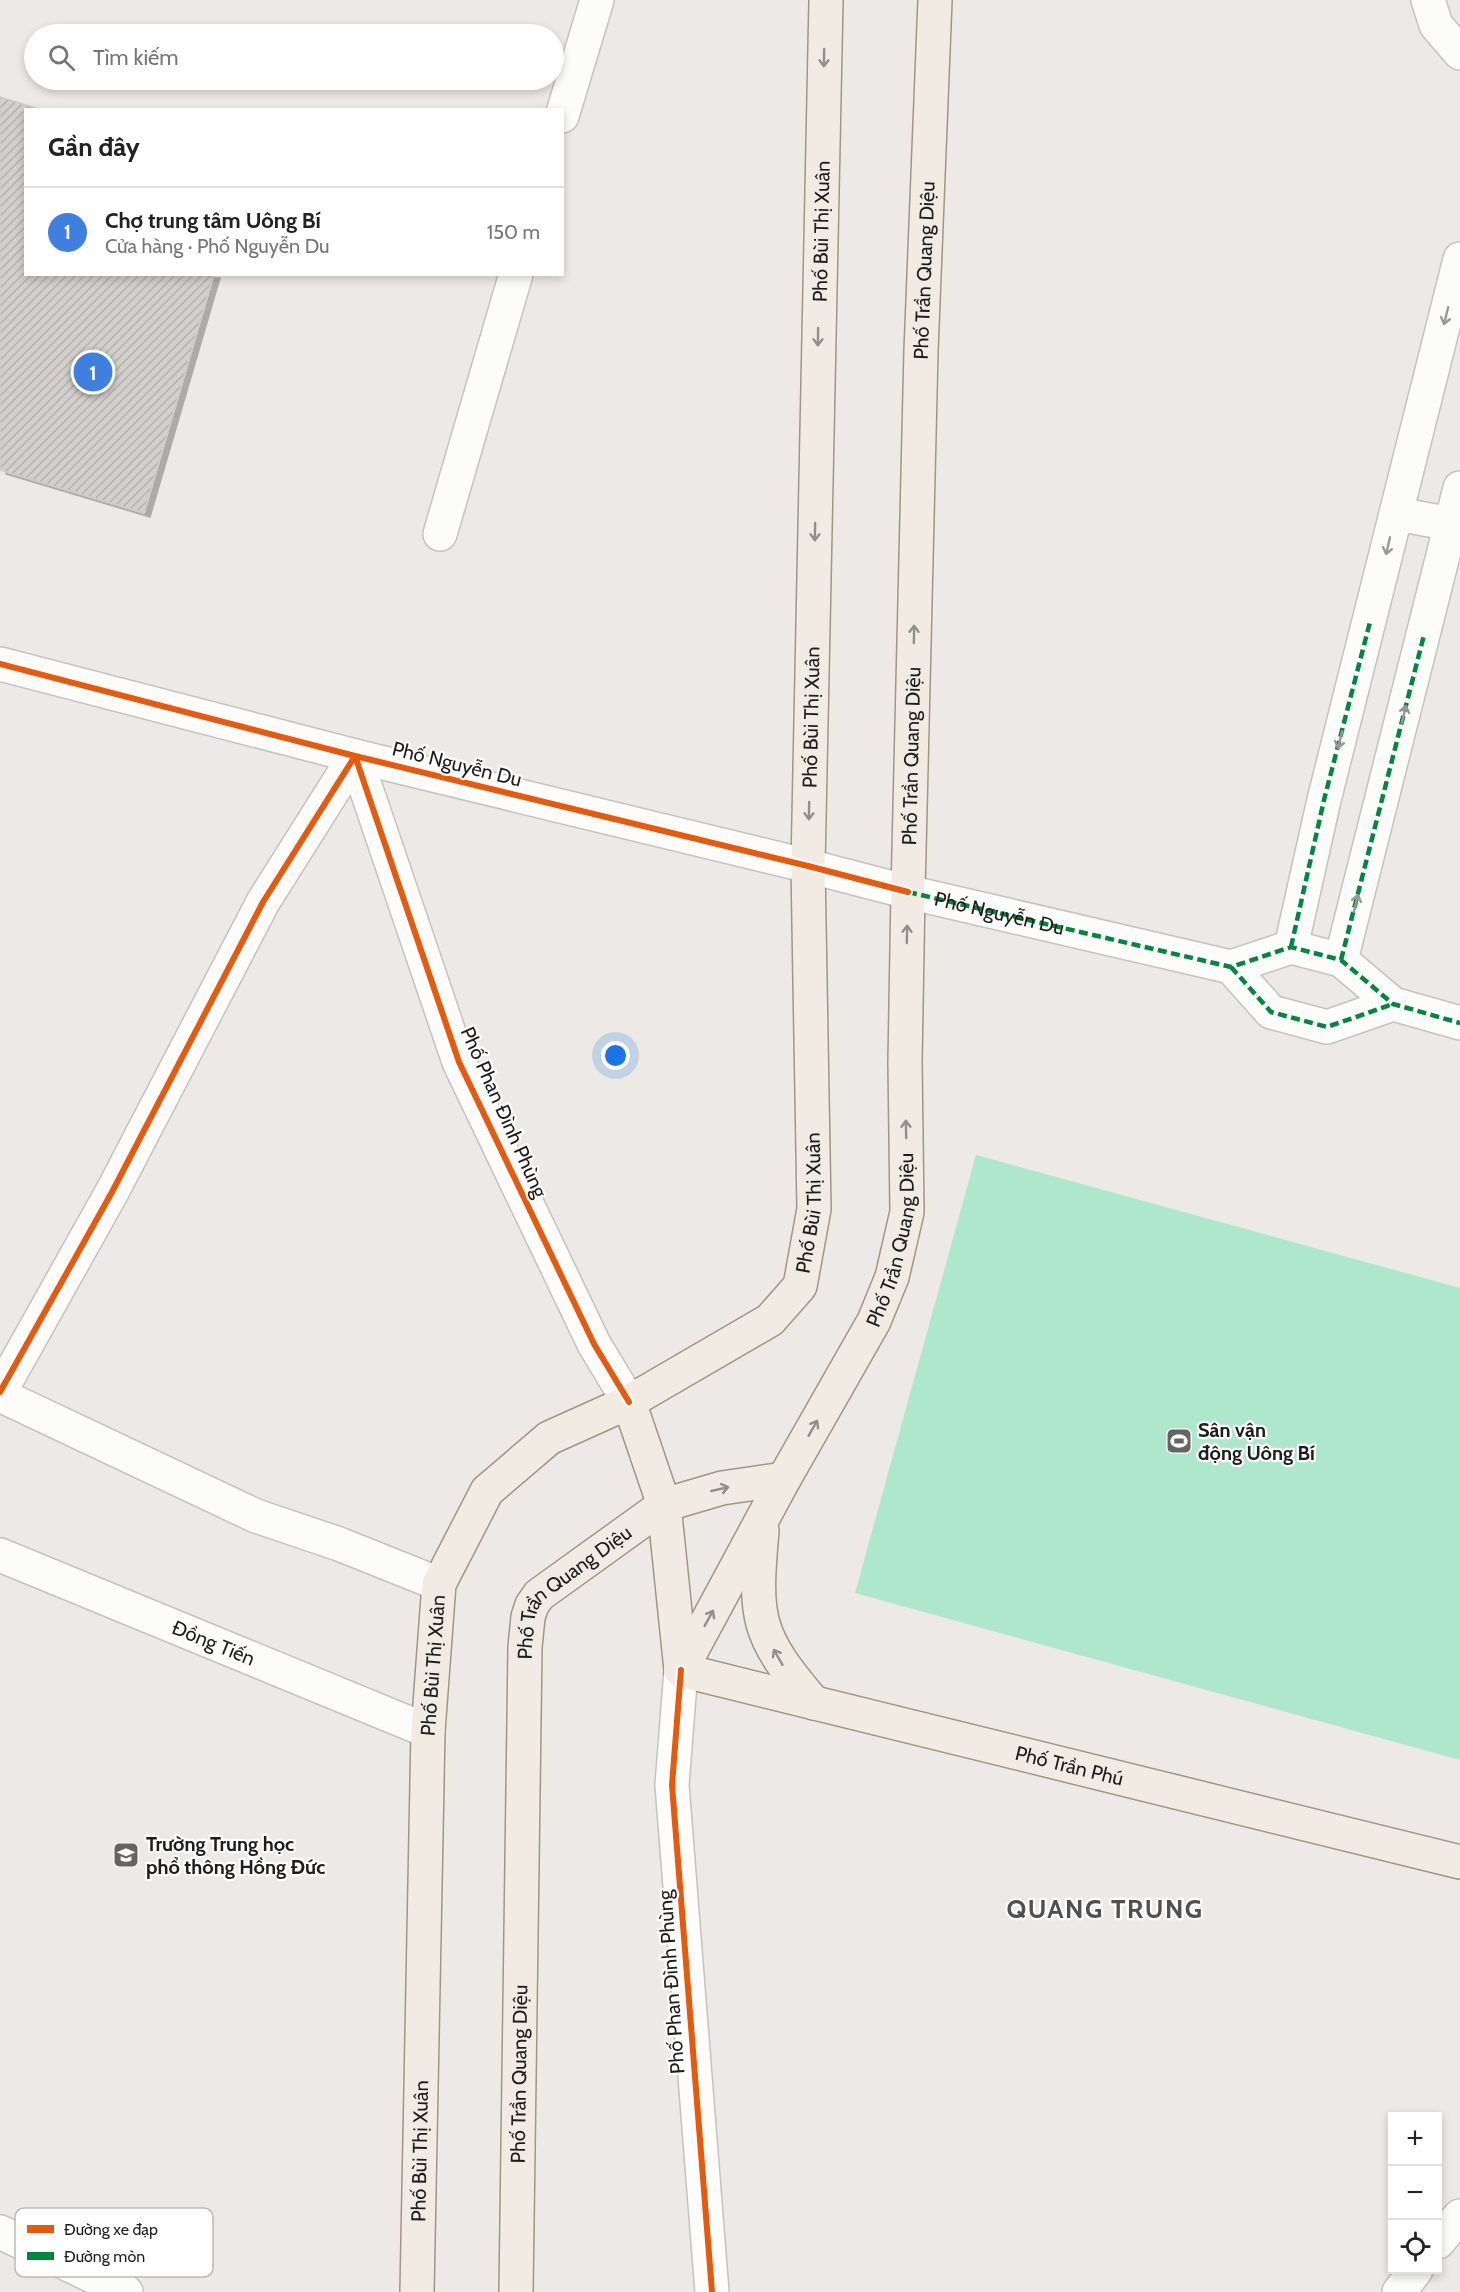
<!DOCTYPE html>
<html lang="vi">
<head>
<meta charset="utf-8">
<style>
  :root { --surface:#fff; --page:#f6f6f6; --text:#222; --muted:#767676; --line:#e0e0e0; --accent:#656463 }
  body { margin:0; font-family:Cabin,sans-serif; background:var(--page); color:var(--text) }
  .controls { position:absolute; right:18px; bottom:18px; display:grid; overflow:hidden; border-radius:0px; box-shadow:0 3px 9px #0003 }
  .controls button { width:54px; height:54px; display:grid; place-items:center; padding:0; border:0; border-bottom:2px solid var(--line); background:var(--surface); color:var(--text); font:30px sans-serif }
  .you { position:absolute; left:616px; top:1056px; width:21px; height:21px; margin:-15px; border:4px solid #fff; border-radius:50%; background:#1a73e8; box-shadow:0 0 0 9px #1a73e833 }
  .badge { display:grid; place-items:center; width:39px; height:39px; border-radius:50%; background:var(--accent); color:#fff; font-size:20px; font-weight:700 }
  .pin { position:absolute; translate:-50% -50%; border:3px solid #fff; box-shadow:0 2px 6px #0006 }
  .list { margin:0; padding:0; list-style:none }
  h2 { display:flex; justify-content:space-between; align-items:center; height:78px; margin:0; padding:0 24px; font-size:26px }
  h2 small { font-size:20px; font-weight:400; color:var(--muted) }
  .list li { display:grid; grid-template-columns:39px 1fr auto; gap:18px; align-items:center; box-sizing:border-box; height:90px; padding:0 24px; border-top:2px solid var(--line) }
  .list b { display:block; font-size:22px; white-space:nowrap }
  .list p { margin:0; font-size:20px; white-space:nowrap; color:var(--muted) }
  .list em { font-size:20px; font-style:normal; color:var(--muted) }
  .icon { flex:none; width:33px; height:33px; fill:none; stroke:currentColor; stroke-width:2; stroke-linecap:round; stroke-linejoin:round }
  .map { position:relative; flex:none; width:1460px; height:2292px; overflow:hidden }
  .search { position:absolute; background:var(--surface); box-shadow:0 3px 9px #0003; left:24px; top:24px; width:540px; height:66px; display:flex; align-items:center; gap:15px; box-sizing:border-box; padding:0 21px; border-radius:33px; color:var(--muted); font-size:22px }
  .panel { position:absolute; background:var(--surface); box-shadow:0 3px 9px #0003; left:24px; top:108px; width:540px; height:168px; border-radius:0px }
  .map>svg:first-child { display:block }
</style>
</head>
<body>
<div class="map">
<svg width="1460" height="2292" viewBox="0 0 1460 2292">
  <defs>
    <pattern id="building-hatch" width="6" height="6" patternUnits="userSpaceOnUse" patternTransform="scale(1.5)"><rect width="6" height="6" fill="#d3cfcc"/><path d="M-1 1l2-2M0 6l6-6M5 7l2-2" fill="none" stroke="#b5b1af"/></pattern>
    <filter id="shadow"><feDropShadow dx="6" dy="4" stdDeviation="0" flood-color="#0004"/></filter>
  </defs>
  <rect width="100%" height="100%" fill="#ece9e6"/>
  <path fill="#ade7cc" d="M976,1155L1460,1288V1760L855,1593Z"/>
  <path fill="url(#building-hatch)" stroke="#cfcbc7" stroke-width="1.5" filter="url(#shadow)" d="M0,97L42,110H26V274H214L144,513L0,470Z"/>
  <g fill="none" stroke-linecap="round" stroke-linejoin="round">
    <g stroke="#c4c3c2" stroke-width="36">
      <g id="minor">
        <path d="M1428,0L1436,25L1460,53"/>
        <path d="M562,116L597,0"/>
        <path d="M1396,514L1452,524"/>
        <path d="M440,534L516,274"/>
        <path id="s1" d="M0,664L355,756L808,866L908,892L1231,967L1291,947L1341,960L1393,1004L1460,1023"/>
        <path d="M355,756L459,1062L594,1344L629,1402"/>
        <path d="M1291,947L1324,800L1460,259"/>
        <path d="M1341,960L1460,488"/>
        <path d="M1231,967L1271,1012L1327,1027L1393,1004"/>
        <path d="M0,1392L112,1192L263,902L355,756"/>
        <path d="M0,1395L256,1516L339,1544L439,1584"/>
        <path id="s2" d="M0,1555L428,1731"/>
        <path d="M681,1670L672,1785L712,2292"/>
        <path d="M0,2232L126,2292"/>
        <path d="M1438,2242L1460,2216"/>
        <path d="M1399,2292L1416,2270"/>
      </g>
    </g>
    <g stroke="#a29682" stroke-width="36">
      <g id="major">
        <path d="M629,1402L664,1505L681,1670"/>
        <path d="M762,1531C754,1619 756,1635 814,1703"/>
        <path id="s3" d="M681,1670L784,1479L874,1321L892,1277L907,1212L905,1062L908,892L921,351L935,0"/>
        <path id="s4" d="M681,1670L1460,1862"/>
        <path id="s5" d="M417,2292L428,1731L439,1584L487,1491L549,1438L629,1402L770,1320L800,1286L814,1209L808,866L826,0"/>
        <path id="s6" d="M516,2292L525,1647L528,1617L532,1605L539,1595L664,1505L722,1488L784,1479"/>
      </g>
    </g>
    <use href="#minor" stroke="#fcfcfb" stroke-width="33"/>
    <use href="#major" stroke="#f1ebe3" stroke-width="33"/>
    <path stroke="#00873e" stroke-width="4.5" stroke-dasharray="9 4.5" stroke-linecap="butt" d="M908,892L1231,967L1291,947L1341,960L1393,1004L1460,1023
      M1291,947L1324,800L1370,622
      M1341,960L1424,635
      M1231,967L1271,1012L1327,1027L1393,1004"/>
    <g stroke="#fff" stroke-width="10">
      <path id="cycleway" d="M0,664L355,756L808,866L908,892
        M355,756L459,1062L594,1344L629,1402
        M0,1392L112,1192L263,902L355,756
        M681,1670L672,1785L712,2292"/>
    </g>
    <use href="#cycleway" stroke="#e8590c" stroke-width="6"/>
  </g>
  <defs><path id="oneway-shaft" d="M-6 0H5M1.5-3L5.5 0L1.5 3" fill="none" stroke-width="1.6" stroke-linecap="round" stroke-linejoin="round" transform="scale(1.5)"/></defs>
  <g stroke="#928e8a">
    <use href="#oneway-shaft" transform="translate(824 58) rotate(91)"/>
    <use href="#oneway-shaft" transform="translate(818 337) rotate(91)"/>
    <use href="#oneway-shaft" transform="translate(815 532) rotate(91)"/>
    <use href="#oneway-shaft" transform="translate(914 634) rotate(-89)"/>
    <use href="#oneway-shaft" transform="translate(809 811) rotate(91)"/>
    <use href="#oneway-shaft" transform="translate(907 934) rotate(-89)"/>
    <use href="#oneway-shaft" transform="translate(906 1129) rotate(-91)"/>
    <use href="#oneway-shaft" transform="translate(813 1428) rotate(-60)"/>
    <use href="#oneway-shaft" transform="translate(720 1489) rotate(-13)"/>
    <use href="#oneway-shaft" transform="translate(709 1618) rotate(-61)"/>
    <use href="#oneway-shaft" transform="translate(778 1657) rotate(-120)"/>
  </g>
  <g stroke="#989897">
    <use href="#oneway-shaft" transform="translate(1446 316) rotate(104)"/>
    <use href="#oneway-shaft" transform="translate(1388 546) rotate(103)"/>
    <use href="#oneway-shaft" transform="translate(1404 714) rotate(-76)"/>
    <use href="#oneway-shaft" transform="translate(1340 740) rotate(104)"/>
    <use href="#oneway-shaft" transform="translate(1356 903) rotate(-76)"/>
  </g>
  <defs>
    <g id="stadium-square" transform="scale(1.35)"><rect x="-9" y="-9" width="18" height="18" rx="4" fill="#656463" stroke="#fff"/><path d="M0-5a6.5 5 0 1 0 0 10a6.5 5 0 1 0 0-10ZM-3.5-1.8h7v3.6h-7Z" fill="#fff"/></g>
    <g id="school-square" transform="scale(1.35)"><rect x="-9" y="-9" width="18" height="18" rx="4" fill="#656463" stroke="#fff"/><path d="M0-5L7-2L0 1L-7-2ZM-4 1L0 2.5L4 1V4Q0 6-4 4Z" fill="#fff"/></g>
  </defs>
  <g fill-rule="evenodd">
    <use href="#stadium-square" x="1179" y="1441"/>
    <use href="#school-square" x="126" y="1855"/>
  </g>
  <g text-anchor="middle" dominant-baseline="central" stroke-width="4.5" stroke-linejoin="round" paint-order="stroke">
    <g font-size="20" fill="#1d1d1d" stroke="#fff">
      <text stroke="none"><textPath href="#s5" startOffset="2247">Phố Bùi Thị Xuân</textPath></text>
      <text stroke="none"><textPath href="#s3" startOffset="1455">Phố Trần Quang Diệu</textPath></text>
      <text stroke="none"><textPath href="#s5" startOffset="1761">Phố Bùi Thị Xuân</textPath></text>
      <text stroke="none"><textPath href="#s3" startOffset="969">Phố Trần Quang Diệu</textPath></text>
      <text transform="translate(457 764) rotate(14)">Phố Nguyễn Du</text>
      <text stroke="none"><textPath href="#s1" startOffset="1030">Phố Nguyễn Du</textPath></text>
      <text transform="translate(504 1112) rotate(66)">Phố Phan Đình Phùng</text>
      <text stroke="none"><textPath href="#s5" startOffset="1275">Phố Bùi Thị Xuân</textPath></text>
      <text stroke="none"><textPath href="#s3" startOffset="483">Phố Trần Quang Diệu</textPath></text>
      <text stroke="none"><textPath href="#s6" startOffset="722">Phố Trần Quang Diệu</textPath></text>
      <text stroke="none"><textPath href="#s2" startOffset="231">Đồng Tiến</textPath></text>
      <text stroke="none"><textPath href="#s5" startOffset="627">Phố Bùi Thị Xuân</textPath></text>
      <text stroke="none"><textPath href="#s4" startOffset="400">Phố Trần Phú</textPath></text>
      <text transform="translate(671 1982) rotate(-94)">Phố Phan Đình Phùng</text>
      <text stroke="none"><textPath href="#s6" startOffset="218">Phố Trần Quang Diệu</textPath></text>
      <text stroke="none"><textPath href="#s5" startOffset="141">Phố Bùi Thị Xuân</textPath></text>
    </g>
    <g font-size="20" font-weight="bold" fill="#1d1d1d" stroke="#fff" text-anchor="start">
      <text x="1198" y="1430">Sân vận<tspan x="1198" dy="23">động Uông Bí</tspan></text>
      <text x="146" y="1844">Trường Trung học<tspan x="146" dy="23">phổ thông Hồng Đức</tspan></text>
    </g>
    <g font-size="26" font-weight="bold" letter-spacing="1.5" fill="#505050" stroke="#fff">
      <text x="1105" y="1909">QUANG TRUNG</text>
    </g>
  </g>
  <rect x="15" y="2208" width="198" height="69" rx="9" fill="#fff" stroke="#bbb" stroke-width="1.5"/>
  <rect x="27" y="2225" width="27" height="8" fill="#e8590c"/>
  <rect x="27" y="2252" width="27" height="8" fill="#00873e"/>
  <g font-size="16" fill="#1d1d1d">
    <text x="64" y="2235">Đường xe đạp</text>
    <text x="64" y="2262">Đường mòn</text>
  </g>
</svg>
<div class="controls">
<button>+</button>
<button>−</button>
<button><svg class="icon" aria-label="locate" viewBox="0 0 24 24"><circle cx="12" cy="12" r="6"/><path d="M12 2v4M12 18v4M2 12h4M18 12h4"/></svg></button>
</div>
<div class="you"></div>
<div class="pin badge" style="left:93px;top:372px;background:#3f7fe0">1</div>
<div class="search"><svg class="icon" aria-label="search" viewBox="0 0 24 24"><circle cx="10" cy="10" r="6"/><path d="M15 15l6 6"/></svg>Tìm kiếm</div>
<section class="panel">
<h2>Gần đây<small></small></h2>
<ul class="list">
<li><span class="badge" style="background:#3f7fe0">1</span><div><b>Chợ trung tâm Uông Bí</b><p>Cửa hàng · Phố Nguyễn Du</p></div><em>150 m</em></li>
</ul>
</section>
</div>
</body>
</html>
